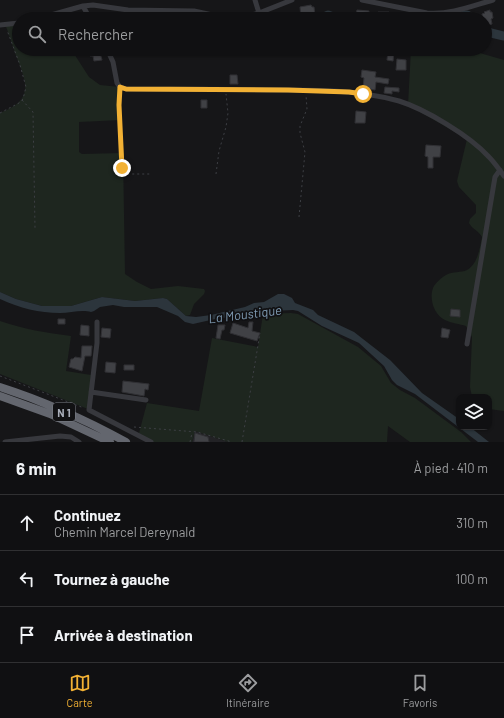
<!DOCTYPE html>
<html lang="fr">
<head>
<meta charset="utf-8">
<style>
  :root { --surface:#101012; --page:#19191b; --text:#f1f3f6; --muted:#9c9d9f; --line:#303032; --accent:#f2b134 }
  body { margin:0; font-family:Barlow,sans-serif; background:var(--page); color:var(--text) }
  .controls { position:absolute; right:12px; bottom:12px; display:grid; overflow:hidden; border-radius:8px; box-shadow:0 1px 3px #0004 }
  .controls button { width:36px; height:36px; display:grid; place-items:center; padding:0; border:0; border-bottom:1px solid var(--line); background:var(--surface); color:var(--text); font:20px sans-serif }
  .stop { position:absolute; width:12px; height:12px; margin:-9px; border:3px solid #f2b134; border-radius:50%; background:#fff }
  .stop.end { background:#f2b134; border-color:#fff; box-shadow:0 1px 4px #0008 }
  .list { margin:0; padding:0; list-style:none }
  h2 { display:flex; justify-content:space-between; align-items:center; height:52px; margin:0; padding:0 16px; font-size:17px }
  h2 small { font-size:13px; font-weight:400; color:var(--muted) }
  .list li { display:grid; grid-template-columns:26px 1fr auto; gap:12px; align-items:center; box-sizing:border-box; height:56px; padding:0 16px; border-top:1px solid var(--line) }
  .list b { display:block; font-size:15px; white-space:nowrap }
  .list p { margin:0; font-size:13px; white-space:nowrap; color:var(--muted) }
  .list em { font-size:13px; font-style:normal; color:var(--muted) }
  .icon { flex:none; width:22px; height:22px; fill:none; stroke:currentColor; stroke-width:2; stroke-linecap:round; stroke-linejoin:round }
  .map { position:relative; flex:none; width:504px; height:442px; overflow:hidden }
  .search { position:absolute; background:var(--surface); box-shadow:0 1px 3px #0004; left:12px; right:12px; top:12px; height:44px; display:flex; align-items:center; gap:10px; box-sizing:border-box; padding:0 14px; border-radius:22px; color:var(--muted); font-size:15px }
  .sheet { height:220px; background:var(--surface) }
  nav { display:flex; justify-content:space-around; align-items:center; box-sizing:border-box; height:56px; border-top:1px solid var(--line); background:var(--surface); font-size:11px; color:var(--muted) }
  nav a { display:grid; justify-items:center; gap:2px }
  nav .on { color:var(--accent) }
  .map>svg:first-child { display:block }
</style>
</head>
<body>
<div class="map">
<svg width="504" height="442" viewBox="0 0 504 442">
  <rect width="100%" height="100%" fill="#161618"/>
  <path fill="#222225" d="M195,431L228,442H192Z"/>
  <path fill="#1e261f" d="M19,23V49H71L89,77L100,85L120,87L121,120L79,122V152L82,154L123,153L125,274L137,282L151,289L178,286L204,289L205,291L204,294L194,304L190,315L186,316L167,299L163,298L135,301L102,297L71,306H42L16,299L0,292V113C36,99 26,82 15,53C12,44 9,34 5,24Z
    M411,49H466L504,60V411L489,409V397H472L470,387L472,337L466,326C460,324 451,323 445,320C434,315 429,299 433,288C435,283 442,277 446,275C453,271 461,273 467,270C478,264 480,247 482,237C479,231 472,229 469,223L470,219L476,213V205L459,187L457,181L467,139L408,105Z
    M291,313L298,314L358,347L381,366L391,383L400,390L415,398L461,432L471,442H410L388,426L387,442H228L195,431L192,442H153L139,433L147,403L199,411L212,338L258,347L263,314Z
    M0,321C23,329 47,333 71,336L66,371L91,375L88,409L0,374Z"/>
  <path fill="#2c353c" d="M0,292L16,299L42,306H71L102,297L135,301L163,298L167,299L186,316L196,317L211,315L245,307L254,303L264,302L278,294H284L292,298L295,303L313,310L318,315L354,332L390,360L422,393L459,419V427H470L489,442H478L415,394L397,385L392,380L384,366L359,343L322,326L298,311L293,310L271,311L215,319L193,324L185,322L178,316L157,307H124L113,305L100,307L94,311L91,312C82,309 70,313 60,313C39,313 20,308 0,299Z"/>
  <g fill="none" stroke-linecap="round" stroke-linejoin="round">
    <path stroke="#2c353c" stroke-width="9" d="M320,19L328,15L338,19
      M433,19L467,15L474,19
      M485,30L487,32L504,36"/>
  </g>
  <path fill="#404145" stroke="#303034" d="M311,5L312,7H314L315,16L301,18L300,7Z
    M357,10L369,11L368,19H355Z
    M490,10V12H492L493,18L491,19L492,24L485,26V19H483L482,14L485,13L484,12Z
    M378,12H389L388,19H378Z
    M413,14L415,15L416,19H401V18Z
    M89,49H99L102,60L94,61L93,56H90Z
    M146,49H154V54L147,55Z
    M388,51L394,52L393,61L387,60Z
    M397,59L406,60V70H396Z
    M362,70L376,72L375,77L389,79L388,84L376,82L375,90L363,88L364,78L361,77Z
    M230,75H237L238,84H230Z
    M385,87L399,88V92L392,91V94L384,93Z
    M201,100H207V108H201Z
    M356,111L366,112L365,123H355Z
    M426,145L441,146L440,157H433V168H428V157L425,156Z
    M451,309L460,310V317L450,316Z
    M58,319H65V324H58Z
    M249,322H253L252,331L260,333L257,341L230,333L233,323L248,328Z
    M81,325L89,326V336L80,335Z
    M218,325H225L224,330H222L220,339L216,338Z
    M102,328L111,329L110,338L101,337Z
    M442,328L450,330L448,338L441,337Z
    M82,346H92L91,356H85L82,371L69,367L71,359H73L75,357L81,358Z
    M106,362L116,363L115,373L105,372Z
    M124,365H134V370H124Z
    M123,381L149,384L148,390L145,389L144,396L122,392Z
    M195,433L208,437L209,442H194Z"/>
  <g fill="none" stroke-linecap="round" stroke-linejoin="round">
    <path stroke="#3d3f44" stroke-width="1" stroke-dasharray="2 3" stroke-linecap="butt" d="M119,92L122,171L128,174H150
      M22,100L33,112L35,228
      M0,113L19,103L23,99L26,87L20,65L7,30
      M216,174L219,151L226,127L228,113L226,94
      M299,217L305,152L300,133V126L307,109L306,95
      M0,376L84,408
      M134,427L197,432L232,442
      M190,442L192,433
      M242,442L260,333"/>
    <path stroke="#37383d" stroke-width="5" d="M255,0L259,13
      M362,0L427,13C450,15 472,6 493,0
      M83,6L90,19
      M37,19L83,6L93,5L128,10L194,11L231,19
      M236,19L259,13L292,0
      M0,25L19,23
      M107,49L113,62L117,83L120,87L126,89C173,89 219,89 266,90C310,90 356,89 399,101C425,109 470,136 489,157C494,162 499,169 504,176
      M97,322V343L89,410L151,442
      M467,344L495,177L500,170
      M91,392L146,400
      M5,442L60,436L71,437L79,442"/>
    <path stroke="#63666e" stroke-width="8" d="M0,387C44,401 86,420 126,442
      M0,396L50,414L110,442"/>
  </g>
  <g fill="none" stroke-linecap="round" stroke-linejoin="round">
    <path stroke="#f2b134" stroke-width="5" d="M122,168L119,105L120,87L126,89L288,90L349,92L363,94"/>
  </g>
  <g text-anchor="middle" dominant-baseline="central" stroke-width="3.5" stroke-linejoin="round" paint-order="stroke">
    <rect fill="#111113" stroke="#7b7e86" stroke-width="1" x="53" y="403" width="22" height="18" rx="3"/>
    <g font-size="11" font-weight="bold" fill="#a8adb8">
      <text x="64" y="412">N 1</text>
    </g>
    <g font-size="13" font-style="italic" fill="#7f9bb3" stroke="#111113">
      <text transform="translate(245 314) rotate(-7)">La Moustique</text>
    </g>
  </g>
</svg>
<div class="controls">
<button><svg class="icon" aria-label="layers" viewBox="0 0 24 24"><path d="M12 4l9 5-9 5-9-5zM3 14l9 5 9-5"/></svg></button>
</div>
<div class="stop" style="left:363px;top:94px"></div>
<div class="stop end" style="left:122px;top:168px"></div>
<div class="search"><svg class="icon" aria-label="search" viewBox="0 0 24 24"><circle cx="10" cy="10" r="6"/><path d="M15 15l6 6"/></svg>Rechercher</div>
</div>
<section class="sheet">
<h2>6 min<small>À pied · 410 m</small></h2>
<ul class="list">
<li><svg class="icon" aria-label="ahead" viewBox="0 0 24 24"><path d="M12 20V5M6 11l6-6 6 6"/></svg><div><b>Continuez</b><p>Chemin Marcel Dereynald</p></div><em>310 m</em></li>
<li><svg class="icon" aria-label="left" viewBox="0 0 24 24"><path d="M17 20v-9H6M10 6l-5 5 5 5"/></svg><div><b>Tournez à gauche</b></div><em>100 m</em></li>
<li><svg class="icon" aria-label="arrive" viewBox="0 0 24 24"><path d="M6 21V4h12l-3 4 3 4H6"/></svg><div><b>Arrivée à destination</b></div></li>
</ul>
</section>
<nav>
<a class="on"><svg class="icon" aria-label="map" viewBox="0 0 24 24"><path d="M3 6l6-2 6 2 6-2v14l-6 2-6-2-6 2zM9 4v14M15 6v14"/></svg>Carte</a>
<a><svg class="icon" aria-label="directions" viewBox="0 0 24 24"><path d="M12 3l9 9-9 9-9-9zM9 14v-3h6M13 9l2 2-2 2"/></svg>Itinéraire</a>
<a><svg class="icon" aria-label="saved" viewBox="0 0 24 24"><path d="M7 4h10v16l-5-4-5 4z"/></svg>Favoris</a>
</nav>
</body>
</html>
